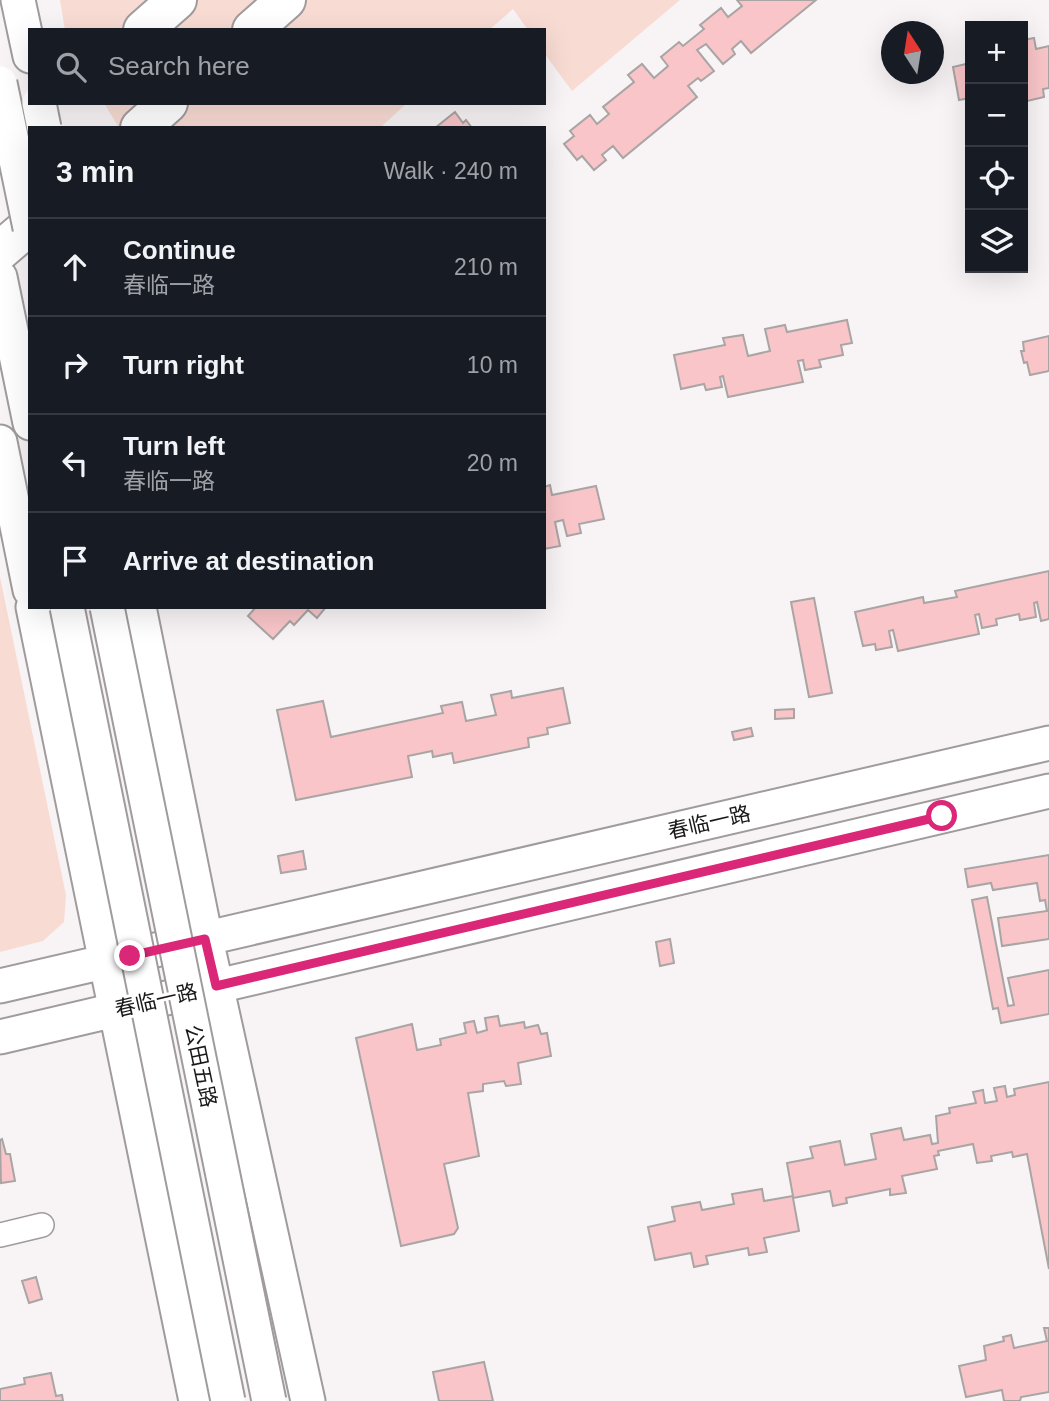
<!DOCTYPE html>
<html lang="en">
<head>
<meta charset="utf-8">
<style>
  :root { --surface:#171b24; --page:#20242c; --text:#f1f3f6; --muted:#9ea1a6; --line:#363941 }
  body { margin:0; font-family:Arial,"Noto Sans SC",sans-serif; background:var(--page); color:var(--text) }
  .controls { position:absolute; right:21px; top:21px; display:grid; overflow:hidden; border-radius:0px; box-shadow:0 7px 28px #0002 }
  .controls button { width:63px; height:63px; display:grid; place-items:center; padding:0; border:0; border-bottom:2px solid var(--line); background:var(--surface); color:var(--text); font:35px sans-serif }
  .compass { position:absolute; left:881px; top:21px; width:63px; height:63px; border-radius:50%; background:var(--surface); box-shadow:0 7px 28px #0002; rotate:348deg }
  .stop { position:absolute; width:21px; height:21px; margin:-16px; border:5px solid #db2777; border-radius:50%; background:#fff }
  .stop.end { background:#db2777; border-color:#fff; box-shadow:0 2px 7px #0008 }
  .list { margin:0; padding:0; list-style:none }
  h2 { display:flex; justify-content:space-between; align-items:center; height:91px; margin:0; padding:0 28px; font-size:30px }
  h2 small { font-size:23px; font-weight:400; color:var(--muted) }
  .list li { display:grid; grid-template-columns:46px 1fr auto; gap:21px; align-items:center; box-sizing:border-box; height:98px; padding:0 28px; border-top:2px solid var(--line) }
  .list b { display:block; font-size:26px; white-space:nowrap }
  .list p { margin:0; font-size:23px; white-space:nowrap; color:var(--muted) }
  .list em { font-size:23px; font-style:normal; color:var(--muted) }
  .icon { flex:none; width:38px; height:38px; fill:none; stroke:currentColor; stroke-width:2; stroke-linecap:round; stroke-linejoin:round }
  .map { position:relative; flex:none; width:1049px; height:1401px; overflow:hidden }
  .search { position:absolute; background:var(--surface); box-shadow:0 7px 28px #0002; left:28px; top:28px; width:518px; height:77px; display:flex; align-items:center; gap:18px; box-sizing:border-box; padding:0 24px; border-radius:0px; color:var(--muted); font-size:26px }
  .panel { position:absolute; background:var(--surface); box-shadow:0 7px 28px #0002; left:28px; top:126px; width:518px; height:483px; border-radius:0px }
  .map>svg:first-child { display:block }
</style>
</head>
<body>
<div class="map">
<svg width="1049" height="1401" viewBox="0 0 1049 1401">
  <rect width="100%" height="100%" fill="#f8f4f5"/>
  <path fill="#f8dbd3" d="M60,0H680L572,91L544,53V30H528L513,9L489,30H65Z
    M104,103H407L380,128H119Z
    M0,577L66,895L64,922L43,941L0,952Z"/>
  <path fill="#f9c5c8" stroke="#a9a5a5" stroke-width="2" d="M737,0H816L751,53L741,41L732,49L735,54L723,64L706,44L697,50L714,71L701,81L698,78L688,86L697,97L623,158L613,146L602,155L606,160L594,170L582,156L577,160L564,144L574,136L570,131L590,115L597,124L609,114L603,107L634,82L628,75L642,64L654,78L668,66L661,57L679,42L683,46L704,29L700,25L721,8L728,17L742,6Z
    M1034,38L1036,49L1049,46V88L1043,89L1044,97L1023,102V40Z
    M970,63V98L959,100L953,67Z
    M455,112L463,123L466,120L472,128H435Z
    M847,320L852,343L841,345L843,355L819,360L821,367L805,370L803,360L798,361L803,382L728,397L723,376L720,377L722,387L706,390L704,384L681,389L674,355L725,345L723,338L743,335L748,356L770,351L765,329L785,325L787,332Z
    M1049,336V371L1030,375L1027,362L1024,363L1021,351H1024L1023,342Z
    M550,485L552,495L596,486L604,519L579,524L581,533L567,536L563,520L555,522L560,546L544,549V487Z
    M1049,571V619L1041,621L1037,602L1034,603L1036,617L1020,620L1019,614L996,619L997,625L982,628L979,614L975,615L979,634L898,651L893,630L889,631L892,647L876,650L875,644L863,646L855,612L923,597L924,603L957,597L955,591Z
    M814,598L832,693L809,697L791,602Z
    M256,607H326L317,618L308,610L294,625L290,621L273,639L248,616Z
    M563,688L570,723L547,728L548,734L528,738L529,747L454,763L452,753L433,757L432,751L408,756L412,777L296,800L277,710L323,701L331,737L443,713L441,706L462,702L466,721L496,715L491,695L511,691L512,698Z
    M794,709V718L775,719V710Z
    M751,728L753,736L734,740L732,732Z
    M303,851L306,869L281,873L278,856Z
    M1049,855V939L1002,946L998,918L1047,911L1045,900L1040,901L1037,883L993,890L991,883L968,887L965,869Z
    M987,897L1008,1006L1014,1005L1008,978L1049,970V1014L1001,1023L998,1008L993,1009L972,900Z
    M670,939L674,963L660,966L656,942Z
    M498,1016L500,1026L524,1022L525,1028L538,1025L541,1034L547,1033L551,1056L518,1063L521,1084L506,1086L504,1081L483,1084V1091L468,1093L479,1156L444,1164L458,1228L454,1234L401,1246L356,1038L412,1024L417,1050L441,1045L440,1039L466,1033L464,1023L474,1021L477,1033L487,1030L485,1018Z
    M1049,1082V1269L1027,1154L1013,1157L1012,1152L991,1156L992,1161L977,1163L973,1144L938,1151L939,1155L934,1156L937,1169L902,1176L906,1193L890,1195V1189L846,1198L847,1203L833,1206L830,1191L793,1198L799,1231L764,1238L767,1252L749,1255L748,1248L706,1256L708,1264L694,1267L691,1253L655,1260L648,1227L675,1221L672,1207L700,1202L702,1210L734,1204L732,1194L762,1189L764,1201L793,1196L787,1163L813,1158L810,1147L840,1141L845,1165L876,1159L871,1134L901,1128L904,1140L930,1135L932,1144L938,1143L936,1116L950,1113L949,1108L976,1103L973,1092L983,1090L985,1103L997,1101L994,1088L1005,1086L1007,1097L1015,1095L1014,1089Z
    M2,1139L6,1154H10L15,1181L1,1183L0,1140Z
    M36,1277L42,1299L29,1303L22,1281Z
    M1044,1328H1049V1392L1021,1397L1020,1401H1004L1002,1390L966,1397L959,1366L986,1360L984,1346L1004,1341L1003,1337L1011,1335L1014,1348L1047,1341Z
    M484,1362L493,1401H439L433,1372Z
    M51,1373L56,1396L62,1395L63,1401H0V1389L25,1384L24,1378Z"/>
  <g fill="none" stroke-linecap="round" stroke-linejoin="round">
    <g stroke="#a09b9d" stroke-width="26">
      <path id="minor" d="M0,1235L42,1225"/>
    </g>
    <g stroke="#a09b9d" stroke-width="37">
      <path id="secondary" d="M18,0L30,56
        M0,277L30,423
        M0,442L30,590
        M33,607L196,1401
        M139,607L206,939L308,1401
        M0,986L1049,743
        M0,1037L1049,791"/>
    </g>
    <g stroke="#a09b9d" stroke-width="42">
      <path id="motorway" d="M143,30L177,0
        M252,30L286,0
        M140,128L168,103
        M0,251L30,225"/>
    </g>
    <use href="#minor" stroke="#fff" stroke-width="23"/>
    <use href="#secondary" stroke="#fff" stroke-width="33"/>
    <use href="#motorway" stroke="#fff" stroke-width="38"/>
    <g stroke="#a09b9d" stroke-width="37" stroke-linecap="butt">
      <path id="secondary-bridge" d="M0,83L30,228
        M39,103L44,128
        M67,607L228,1401
        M107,607L269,1401"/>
    </g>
    <use href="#secondary-bridge" stroke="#fff" stroke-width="33"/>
  </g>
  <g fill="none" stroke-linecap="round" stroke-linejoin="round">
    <path stroke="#db2777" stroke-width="9" d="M130,956L205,939L216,986L942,816"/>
  </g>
  <g text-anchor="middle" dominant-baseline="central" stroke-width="6" stroke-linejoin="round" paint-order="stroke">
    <g font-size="21" fill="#1a1819" stroke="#fff">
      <text transform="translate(709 822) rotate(-13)">春临一路</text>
      <text transform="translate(156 1000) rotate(-13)">春临一路</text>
      <text transform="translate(201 1066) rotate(78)">公田五路</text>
    </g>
  </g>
</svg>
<div class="controls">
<button>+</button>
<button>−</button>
<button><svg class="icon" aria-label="locate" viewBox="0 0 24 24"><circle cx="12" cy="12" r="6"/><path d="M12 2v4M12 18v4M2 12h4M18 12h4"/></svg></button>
<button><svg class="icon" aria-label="layers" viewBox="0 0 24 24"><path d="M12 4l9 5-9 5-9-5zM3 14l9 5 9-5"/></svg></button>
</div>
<svg class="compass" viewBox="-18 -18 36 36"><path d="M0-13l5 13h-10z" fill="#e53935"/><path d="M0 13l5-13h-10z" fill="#9ea1a6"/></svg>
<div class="stop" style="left:942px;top:816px"></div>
<div class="stop end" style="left:130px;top:956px"></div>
<div class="search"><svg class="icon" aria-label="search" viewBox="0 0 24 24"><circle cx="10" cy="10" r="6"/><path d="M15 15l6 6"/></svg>Search here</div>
<section class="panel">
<h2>3 min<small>Walk · 240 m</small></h2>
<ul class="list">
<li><svg class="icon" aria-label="ahead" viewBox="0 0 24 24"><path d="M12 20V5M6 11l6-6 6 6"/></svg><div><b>Continue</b><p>春临一路</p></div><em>210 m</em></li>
<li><svg class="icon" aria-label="right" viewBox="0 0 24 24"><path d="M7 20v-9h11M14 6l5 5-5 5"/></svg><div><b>Turn right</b></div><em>10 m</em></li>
<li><svg class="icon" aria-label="left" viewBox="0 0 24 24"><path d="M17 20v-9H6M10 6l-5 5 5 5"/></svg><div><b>Turn left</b><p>春临一路</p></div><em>20 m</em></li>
<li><svg class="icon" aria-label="arrive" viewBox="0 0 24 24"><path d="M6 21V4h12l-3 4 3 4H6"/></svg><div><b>Arrive at destination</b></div></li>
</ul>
</section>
</div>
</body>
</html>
